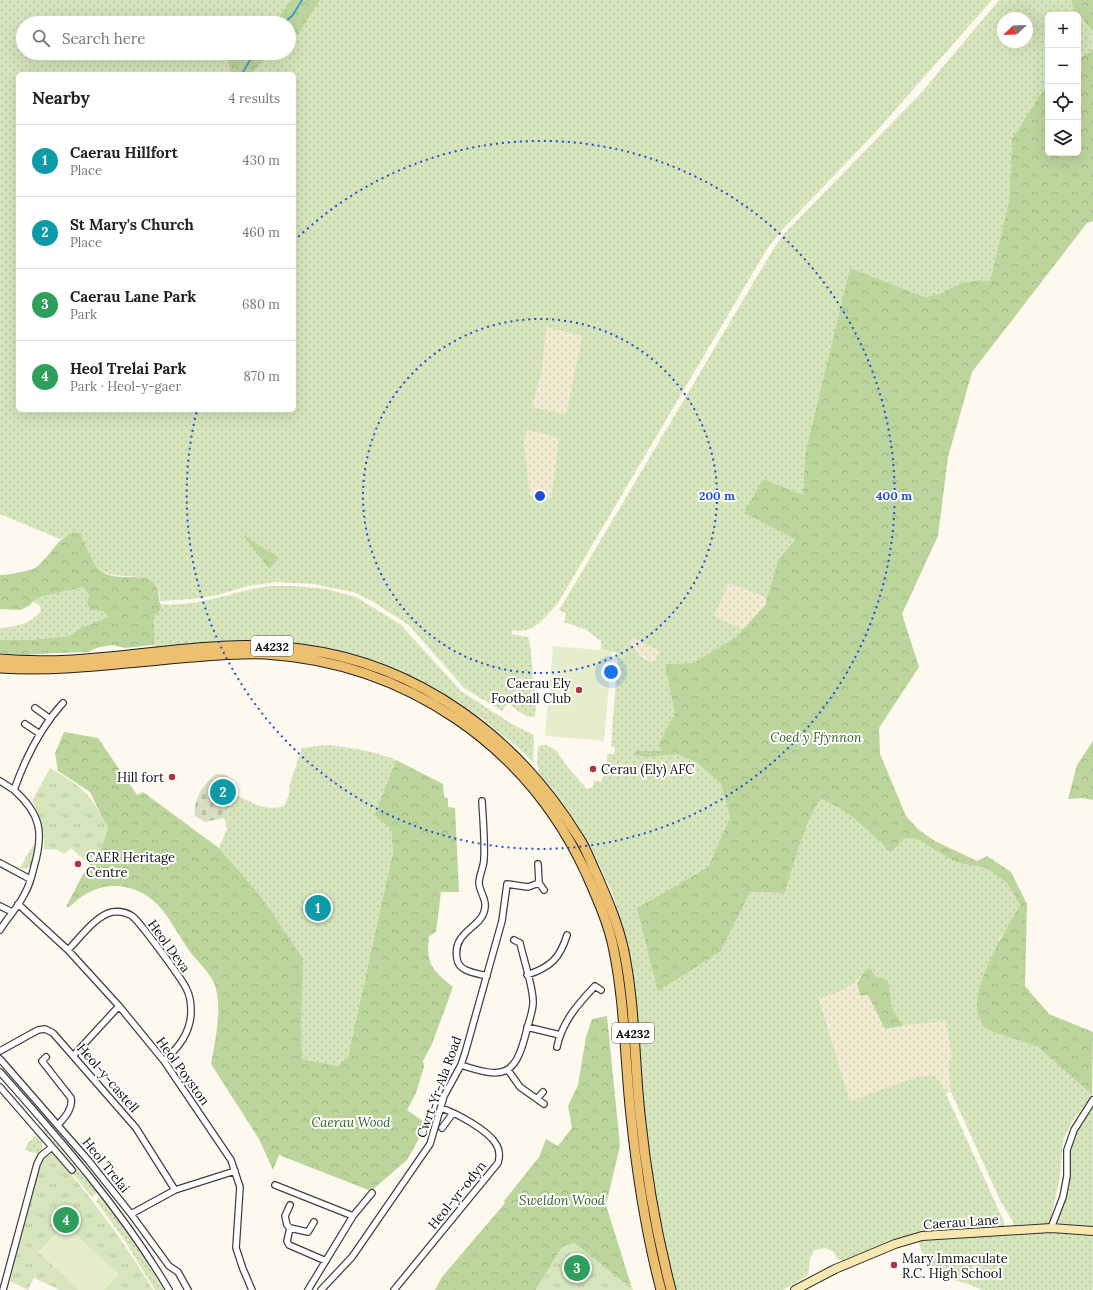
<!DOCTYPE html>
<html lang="en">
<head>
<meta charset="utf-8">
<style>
  :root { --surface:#fff; --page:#f2f2f2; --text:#222; --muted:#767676; --line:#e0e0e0; --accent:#b45309 }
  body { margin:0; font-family:Lora,serif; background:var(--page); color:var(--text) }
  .controls { position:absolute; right:12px; top:12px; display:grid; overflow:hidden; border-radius:6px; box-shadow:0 4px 16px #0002 }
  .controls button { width:36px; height:36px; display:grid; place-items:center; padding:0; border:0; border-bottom:1px solid var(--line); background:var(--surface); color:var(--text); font:20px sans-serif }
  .compass { position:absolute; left:997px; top:12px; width:36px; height:36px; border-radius:50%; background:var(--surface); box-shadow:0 4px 16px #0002; rotate:247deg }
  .you { position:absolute; left:611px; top:672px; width:14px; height:14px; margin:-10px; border:3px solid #fff; border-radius:50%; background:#1a73e8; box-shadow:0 0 0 6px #1a73e833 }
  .badge { display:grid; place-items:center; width:26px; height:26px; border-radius:50%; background:var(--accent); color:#fff; font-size:13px; font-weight:700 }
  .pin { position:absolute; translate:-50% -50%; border:2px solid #fff; box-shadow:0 1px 4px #0006 }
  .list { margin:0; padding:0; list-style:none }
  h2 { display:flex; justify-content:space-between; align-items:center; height:52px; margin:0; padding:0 16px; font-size:17px }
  h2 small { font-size:13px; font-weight:400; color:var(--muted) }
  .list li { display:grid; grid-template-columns:26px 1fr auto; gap:12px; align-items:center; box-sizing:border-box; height:72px; padding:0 16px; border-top:1px solid var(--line) }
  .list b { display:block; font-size:15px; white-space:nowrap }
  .list p { margin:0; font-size:13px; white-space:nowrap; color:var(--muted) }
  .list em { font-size:13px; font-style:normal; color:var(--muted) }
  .icon { flex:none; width:22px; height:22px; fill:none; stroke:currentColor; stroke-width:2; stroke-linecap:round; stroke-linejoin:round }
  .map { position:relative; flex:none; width:1093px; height:1290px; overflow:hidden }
  .search { position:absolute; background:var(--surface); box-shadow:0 4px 16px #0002; left:16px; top:16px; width:280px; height:44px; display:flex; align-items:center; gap:10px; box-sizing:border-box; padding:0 14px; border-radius:22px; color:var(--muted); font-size:15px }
  .panel { position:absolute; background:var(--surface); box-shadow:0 4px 16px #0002; left:16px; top:72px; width:280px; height:340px; border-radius:6px }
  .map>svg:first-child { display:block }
</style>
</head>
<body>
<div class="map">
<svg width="1093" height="1290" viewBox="0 0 1093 1290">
  <defs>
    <pattern id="farmland-dots" width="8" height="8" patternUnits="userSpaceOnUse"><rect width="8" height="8" fill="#f2ebd1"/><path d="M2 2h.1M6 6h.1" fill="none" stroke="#cec8b2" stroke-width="1.8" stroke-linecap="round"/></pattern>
    <pattern id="grass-dots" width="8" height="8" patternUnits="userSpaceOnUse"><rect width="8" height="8" fill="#d6e5bb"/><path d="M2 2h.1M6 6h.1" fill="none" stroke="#b6c3a0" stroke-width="1.8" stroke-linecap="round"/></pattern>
    <pattern id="forest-crowns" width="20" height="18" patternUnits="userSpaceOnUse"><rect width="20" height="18" fill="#bcd59c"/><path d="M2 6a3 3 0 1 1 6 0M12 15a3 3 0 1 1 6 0" fill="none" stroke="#a0b685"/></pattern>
    <pattern id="cemetery-stones" width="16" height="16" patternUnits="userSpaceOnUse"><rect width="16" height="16" fill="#d8dec2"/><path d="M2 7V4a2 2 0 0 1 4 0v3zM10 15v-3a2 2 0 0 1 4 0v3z" fill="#b8bda6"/></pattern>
    <pattern id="park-tufts" width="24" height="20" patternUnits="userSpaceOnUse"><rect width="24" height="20" fill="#d6e5bb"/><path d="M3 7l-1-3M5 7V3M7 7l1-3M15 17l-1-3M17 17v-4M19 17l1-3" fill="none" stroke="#b6c3a0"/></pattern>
  </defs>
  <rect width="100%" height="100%" fill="#fef9ef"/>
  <path fill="url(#farmland-dots)" d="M546,327L582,336L566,414L532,407L542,371Z
    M527,430L559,438L551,498L530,494L524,442Z
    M729,582L767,598L765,605L743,629L714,616Z
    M633,637L660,651L654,662L650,661L637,653L630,643Z
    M859,978L857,983L860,996L868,994L885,1029L946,1020L952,1058L948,1061L951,1092L946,1094L942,1085L916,1077L850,1101L819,999L849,988Z"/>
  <path fill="url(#grass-dots)" fill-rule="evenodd" d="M0,0H291L274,23H23V53H226L231,74H18V410H294V74H253C261,58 272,53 289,53V45L304,26L320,0H992L873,135L782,230L767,249L558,603C545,617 534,635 513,630L511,634L528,637L530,644L536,708L535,717C525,718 516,709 508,703L502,711L464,688L410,626L372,601L353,592L313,584L277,582L248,586L218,595L193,599L160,601C159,598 160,595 159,592C153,568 120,582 102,571C93,566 84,543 81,533L72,532L60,539L0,514ZM546,327L582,336L566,414L532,407L542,371ZM527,430L559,438L551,498L530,495L524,442Z
    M999,0H1071L1073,8L1093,31V50L1078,59V15H1048V86L1039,96L1012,139L1009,201L990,281L977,280L961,283L940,294L925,297L850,268L805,454L803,496L745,513L795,538L778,560L767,598L729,583L714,616L743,629L736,637L693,663L665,664L676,713L658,745L663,752L635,751L649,757L677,753L696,762L721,784L730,817L708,867L637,908L721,951L750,892L785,893C795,862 802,825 821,799C850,811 868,830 889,853L904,839L915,838L957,863L986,868L1007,883L1020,905L999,940L996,1033L1038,1047L1092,1095L1072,1122L1063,1140L1060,1177L1050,1222L1046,1225L1016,1227L1001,1202L951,1092L948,1061L952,1058L946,1021L903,1026L892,1007L888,980L875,976L870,968L866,969C852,990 841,991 819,999L850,1101L916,1077L934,1075L942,1085L1005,1224L1004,1227L961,1228L918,1233L845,1261L837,1259L834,1252L825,1248L815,1250L810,1258L809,1270L807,1276L783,1290H674L659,1223L646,1139L625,939L613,894L590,845L562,801L538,772L539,769L537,765L538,747L541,745H546L556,750L565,764L587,789L593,787L594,780L601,782L607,766V754H614L615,747H611L618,653L601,649V641L585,629L564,622L566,613L558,610L561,607L774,248L785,233L921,93ZM1003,18H1027V42H1003ZM633,638L660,651L654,662C643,661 636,652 630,643Z
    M269,586H295L326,589L356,597L400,624L461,691L512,724L534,735L533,762C463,692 362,643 262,641C226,640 189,645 153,648L154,617L161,607L160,604C198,608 233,591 269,586Z
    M83,587L89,595L87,603L103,611L109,617L80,628L69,636L30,640H0V628C16,627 31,624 41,611L40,606L33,601L36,598Z
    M326,745C350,747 374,751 396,760L390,775L391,829L393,852L348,1057L337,1066L302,1059L301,1019L259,894L219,848L227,829L224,818L231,806L233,793C250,802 265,812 284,806L289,795L290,784L302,748Z
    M35,844L31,866L26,869L20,868L30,850Z
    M1093,1099V1227L1059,1224L1056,1219L1068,1142Z
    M44,1129L96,1191H100L92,1197L72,1173L75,1170L41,1131Z
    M37,1135L42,1141V1151L38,1154L25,1150L28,1143Z
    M102,1195L107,1204L139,1249L164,1290H155L123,1238L96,1201Z
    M1063,1232L1093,1235V1290H983L965,1283L935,1275L927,1265L918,1241L957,1236Z"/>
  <path fill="url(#forest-crowns)" d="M291,0H320L304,26L289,45V23H274Z
    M1071,0H1093V31L1073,8Z
    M1093,50V221L1087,223L972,372L948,457L938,536L902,614L919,667L879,728L880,754L906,816L919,830L935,841L977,861L987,856L1011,872L1027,904L1025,986L1049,1014L1093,1032L1092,1095L1038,1047L996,1033L983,1026C981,1020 977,1014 977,1008C976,979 1005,930 1020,905L1007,883L986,868L957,863L915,838L904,839L890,853C869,831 850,811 821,799C804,821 794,865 785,893L750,892L721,951L658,991L637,908L708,867L730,817L721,784L696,762L677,754L649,757L634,755L635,751H662L658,745L675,713L665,664L693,663L736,637L765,605L778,560L795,539L744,513L763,479L803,495L805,454L850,268L925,297L940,294L961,283L978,280L990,281L1009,201L1012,139L1039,96L1048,86V153H1078V59Z
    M226,53H275C266,58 257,65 253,74H231Z
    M72,532L81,533C84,543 93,565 101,571C121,586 158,563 159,599C159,602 161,605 161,608C159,612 155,614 154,618C153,628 156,637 153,645L125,648L112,645L96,648L89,652L55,653L25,655L0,653V640H30L69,636L80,628L109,617L103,611L90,610L87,603L89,595L83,587L36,598L30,605L21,610L0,609V575C8,575 34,571 39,565C52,553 56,541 72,532Z
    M242,534L279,558L269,569Z
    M64,732L98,738L137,795L143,792L219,848L259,894L303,959L301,1018L302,1059L337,1066L348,1057L393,852L391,829L375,815L396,760L443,784L444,797L448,798V807L455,808L459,892H441L436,932L429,936C426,964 431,969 453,987L432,1044L423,1061L424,1067L416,1093L407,1110L427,1124L407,1160L371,1191L279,1155L273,1170L259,1139L211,1064C215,1041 221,1016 217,994C215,976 201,966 191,953C180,938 171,919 158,905C138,885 110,880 86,894C80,897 74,903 69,907H66L82,876L102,846L108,829L90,792L58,771L55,753Z
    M1093,741V800L1082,798L1068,799L1077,765Z
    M870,968L875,976L888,980L892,1007L903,1026L885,1029L868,995L860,996L857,983L866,969Z
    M607,1016L620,1146L606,1205L631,1285L623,1282L574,1243L562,1247L536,1290H435L442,1277L505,1203L504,1201L539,1157L546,1139L558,1146L572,1128L568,1106L578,1085L586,1037L592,1019Z"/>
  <path fill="url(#cemetery-stones)" d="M216,774C245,773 233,802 224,818L205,822L195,816C193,799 203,784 216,774Z"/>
  <path fill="url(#park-tufts)" d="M50,768C83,787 92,795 108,829L102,846L89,864L71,848L64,854L58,850L44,849C45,830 41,817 32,801Z
    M52,1154H54C91,1197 124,1241 153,1290H60L34,1278L28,1290L10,1281L41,1161L46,1155Z
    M574,1243L623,1282L631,1285L633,1290H536L562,1247Z"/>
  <path fill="#e5edcc" d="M553,646L612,651L604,741L545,736Z
    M65,1224L119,1275L104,1290H78L38,1252Z"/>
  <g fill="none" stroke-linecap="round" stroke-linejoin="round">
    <path stroke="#459ec2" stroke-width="2" d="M284,23L293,15L302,0
      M242,74L254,53"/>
    <g stroke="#404040" stroke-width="8">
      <path id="street" d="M35,708L49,718
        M25,724L40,734
        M0,781L14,790
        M482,801C483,820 485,840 484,859C484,867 479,875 479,883C480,894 488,900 484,912C480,928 452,932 457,959C459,972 476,973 487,976
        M0,863L30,879
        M538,864L539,883L544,890
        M18,904L68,950L119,1006L164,1061L231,1160L240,1187L236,1248L243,1269L252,1290
        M0,906L12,912
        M0,930C8,917 20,905 26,891C30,884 32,875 34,867C44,833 41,814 14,790C25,759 40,728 63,703
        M68,950C80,938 95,916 112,912C119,911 126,912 132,916C140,922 183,980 187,990C190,996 191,1004 191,1011C191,1032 179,1047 164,1061
        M527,975C551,967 560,958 567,935
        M527,1027L560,1035
        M557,1047C562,1022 578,1004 595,986L601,990
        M0,1051L38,1030L45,1029L53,1033L136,1128L175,1190
        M73,1056L119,1006
        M46,1057L42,1061L71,1098C73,1109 65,1117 58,1125
        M0,1059L88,1160L131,1214L169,1266L178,1272L188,1290
        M461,1065C503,1079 515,1077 526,1033C528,1023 534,1010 533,1000C532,983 524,961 520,943L514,940
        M508,1070L520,1087L544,1104
        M0,1072C61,1141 122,1210 169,1290
        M0,1087L72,1170
        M537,1099L543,1092
        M442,1128L453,1113
        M275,1185L353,1216
        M290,1205L285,1216L287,1225L290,1228
        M131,1214L175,1190L235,1171
        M314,1222L308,1232L290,1228L287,1241L289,1245L326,1261
        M1051,1228L1063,1197L1067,1176V1150L1074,1130L1093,1100
        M3,1290L37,1164L41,1156L52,1147
        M308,1290L353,1216L372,1193
        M321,1290L352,1257L430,1144L444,1096L461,1065L465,1053L502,921L507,884L528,887L539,883
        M394,1290L498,1163C500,1156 500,1150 496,1144C488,1130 456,1113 441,1108"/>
    </g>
    <g stroke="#2f2f2f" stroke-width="10">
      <path id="secondary" d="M795,1290L835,1269L895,1244L922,1236L1051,1228L1093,1231"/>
    </g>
    <g stroke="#1e1e1e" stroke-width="11">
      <path id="primary" d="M0,659C101,669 201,635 301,649C419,664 518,738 579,838C586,848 590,861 596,873C606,896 617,921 623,947C635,1001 634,1058 640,1114C646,1173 656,1232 671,1290
        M0,668C65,672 128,662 193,657C217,655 241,653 265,654C406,663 527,745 586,873C597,898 609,924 614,951C625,1005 625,1061 631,1116C637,1174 646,1233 661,1290"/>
    </g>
    <use href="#street" stroke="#fff" stroke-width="5.5"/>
    <use href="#secondary" stroke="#f8e8af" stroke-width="8"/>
    <use href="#primary" stroke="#edc06f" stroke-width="9"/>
  </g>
  <g fill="none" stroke="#1d4ed8" stroke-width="2" stroke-dasharray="2 4">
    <circle cx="540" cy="496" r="177"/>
    <path d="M294 241A354 354 0 1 1 197 410"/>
  </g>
  <g fill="#b23145" stroke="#fff" stroke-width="1.5">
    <circle cx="579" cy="690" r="4"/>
    <circle cx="593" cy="769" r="4"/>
    <circle cx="172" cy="777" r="4"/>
    <circle cx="78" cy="864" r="4"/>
    <circle cx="894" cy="1265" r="4"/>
  </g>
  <g text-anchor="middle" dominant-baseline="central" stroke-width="4" stroke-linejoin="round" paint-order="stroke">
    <g fill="#fff" stroke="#565656" stroke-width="1">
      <rect x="251" y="636" width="42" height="20" rx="3"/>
      <rect x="612" y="1023" width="42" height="20" rx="3"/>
    </g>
    <g font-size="12" font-weight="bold" fill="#0d0d0d">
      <text x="272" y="646">A4232</text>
      <text x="633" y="1033">A4232</text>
    </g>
    <g font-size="13" fill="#0d0d0d" stroke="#fff" text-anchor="start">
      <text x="571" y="683" text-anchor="end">Caerau Ely<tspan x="571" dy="15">Football Club</tspan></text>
      <text x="601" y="769">Cerau (Ely) AFC</text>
      <text x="164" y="777" text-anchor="end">Hill fort</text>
      <text x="86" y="857">CAER Heritage<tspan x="86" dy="15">Centre</tspan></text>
      <text x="902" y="1258">Mary Immaculate<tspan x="902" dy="15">R.C. High School</tspan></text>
    </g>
    <g font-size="13" font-style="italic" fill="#365f23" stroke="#fff">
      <text x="816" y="737">Coed y Ffynnon</text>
      <text x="351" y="1122">Caerau Wood</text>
      <text x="562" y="1200">Sweldon Wood</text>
    </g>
    <g font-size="13" fill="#0d0d0d" stroke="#fff">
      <text transform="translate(169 946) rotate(54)">Heol Deva</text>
      <text transform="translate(183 1071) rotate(54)">Heol Poyston</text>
      <text transform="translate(108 1078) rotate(49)">Heol-y-castell</text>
      <text transform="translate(439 1087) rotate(-70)">Cwrt-Yr-Ala Road</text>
      <text transform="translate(106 1165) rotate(51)">Heol Trelai</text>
      <text transform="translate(457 1195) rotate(-51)">Heol-yr-odyn</text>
      <text transform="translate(961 1222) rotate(-4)">Caerau Lane</text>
    </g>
  </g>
  <circle cx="540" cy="496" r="6" fill="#1d4ed8" stroke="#fff" stroke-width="2"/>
  <g font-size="12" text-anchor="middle" font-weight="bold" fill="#1d4ed8" stroke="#fff" stroke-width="4" stroke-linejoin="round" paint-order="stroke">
    <text x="717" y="500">200 m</text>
    <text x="894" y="500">400 m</text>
  </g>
</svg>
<div class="controls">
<button>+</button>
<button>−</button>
<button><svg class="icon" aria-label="locate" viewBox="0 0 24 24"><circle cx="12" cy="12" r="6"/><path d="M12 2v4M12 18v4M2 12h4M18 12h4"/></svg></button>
<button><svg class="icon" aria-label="layers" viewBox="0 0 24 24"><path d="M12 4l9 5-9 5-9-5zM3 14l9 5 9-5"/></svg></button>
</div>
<svg class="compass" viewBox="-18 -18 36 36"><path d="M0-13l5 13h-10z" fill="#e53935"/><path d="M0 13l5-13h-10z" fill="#767676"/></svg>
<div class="you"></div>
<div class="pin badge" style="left:318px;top:908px;background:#0f9aa8">1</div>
<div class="pin badge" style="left:223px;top:792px;background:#0f9aa8">2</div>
<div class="pin badge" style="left:577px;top:1268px;background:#2e9e5b">3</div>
<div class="pin badge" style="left:66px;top:1220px;background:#2e9e5b">4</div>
<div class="search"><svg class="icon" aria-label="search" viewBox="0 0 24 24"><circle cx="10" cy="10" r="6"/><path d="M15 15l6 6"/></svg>Search here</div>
<section class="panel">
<h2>Nearby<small>4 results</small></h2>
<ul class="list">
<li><span class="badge" style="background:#0f9aa8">1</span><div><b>Caerau Hillfort</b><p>Place</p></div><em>430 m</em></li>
<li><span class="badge" style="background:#0f9aa8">2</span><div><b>St Mary's Church</b><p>Place</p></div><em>460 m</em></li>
<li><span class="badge" style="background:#2e9e5b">3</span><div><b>Caerau Lane Park</b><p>Park</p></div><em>680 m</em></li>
<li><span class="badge" style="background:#2e9e5b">4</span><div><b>Heol Trelai Park</b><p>Park · Heol-y-gaer</p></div><em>870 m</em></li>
</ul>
</section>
</div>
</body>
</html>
